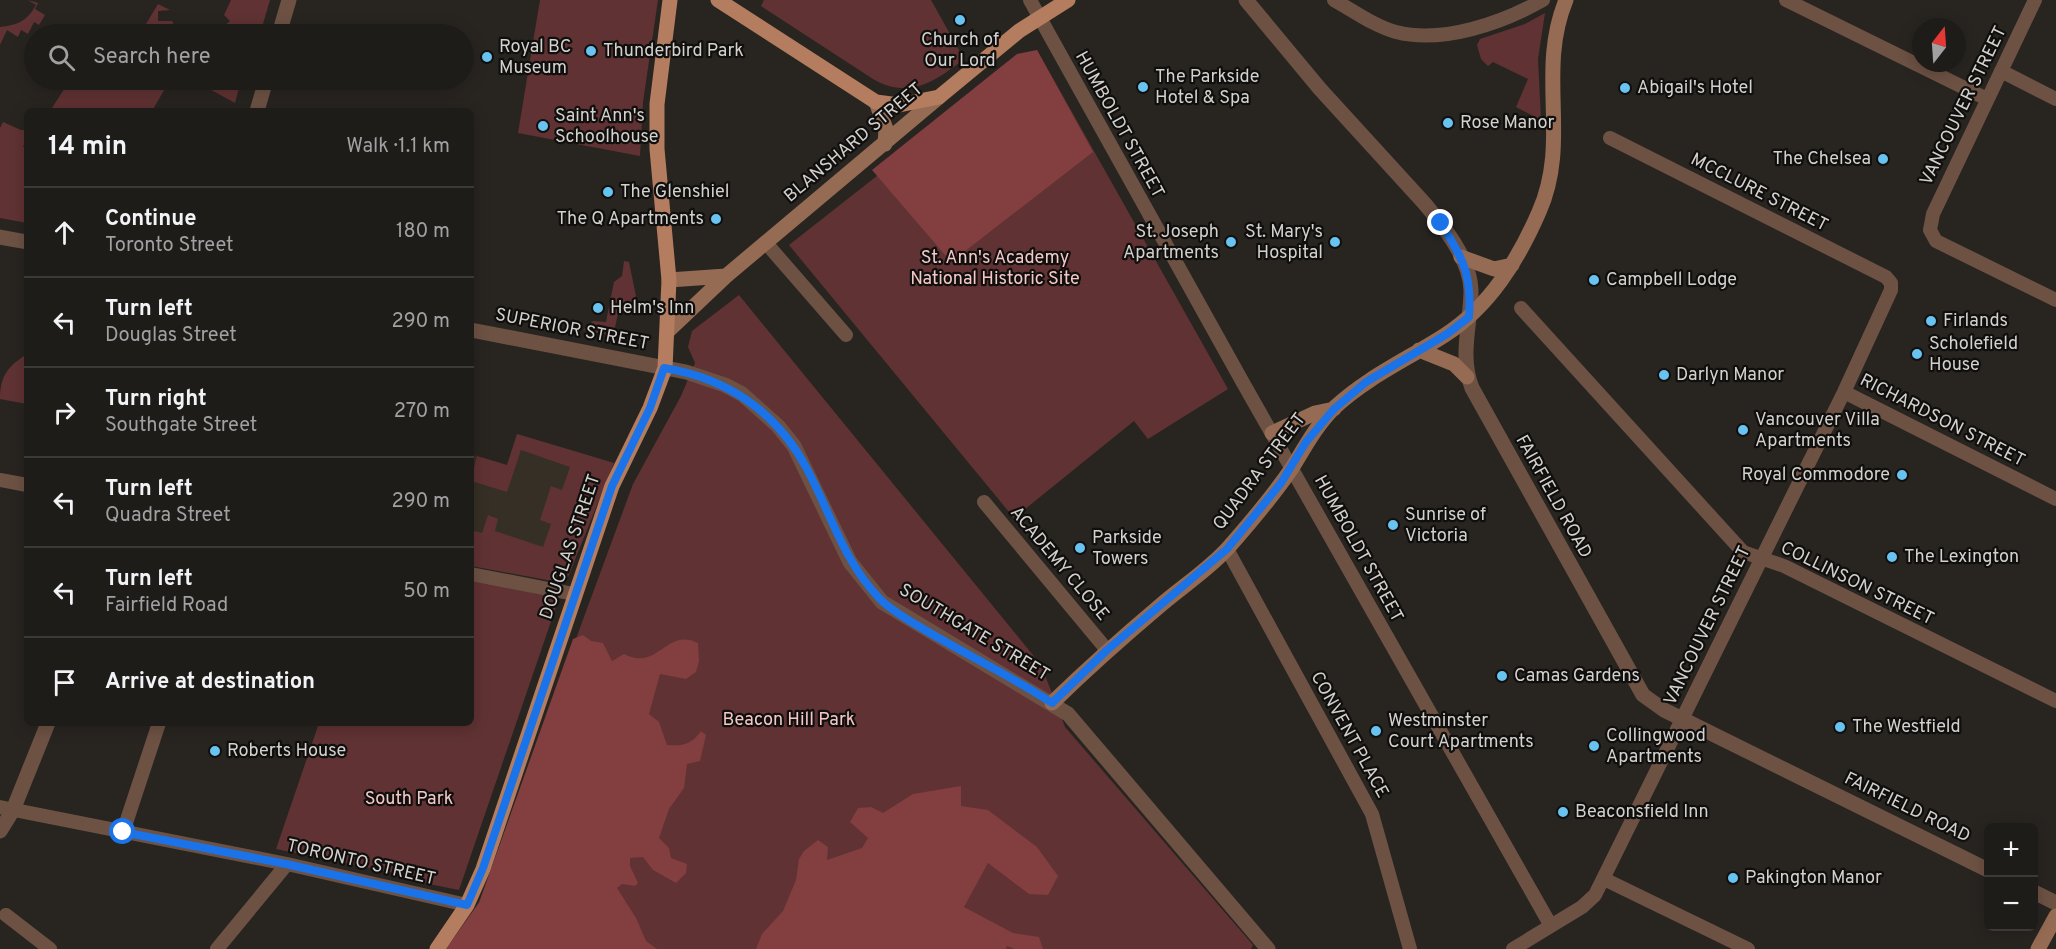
<!DOCTYPE html>
<html lang="en">
<head>
<meta charset="utf-8">
<style>
  :root { --surface:#1e1c19; --page:#2b2926; --text:#f1f3f6; --muted:#a1a1a2; --line:#3c3a38 }
  body { margin:0; font-family:Overpass,sans-serif; background:var(--page); color:var(--text) }
  .controls { position:absolute; right:18px; bottom:18px; display:grid; overflow:hidden; border-radius:9px; box-shadow:0 3px 15px #0003 }
  .controls button { width:54px; height:54px; display:grid; place-items:center; padding:0; border:0; border-bottom:2px solid var(--line); background:var(--surface); color:var(--text); font:30px sans-serif }
  .compass { position:absolute; left:1912px; top:18px; width:54px; height:54px; border-radius:50%; background:var(--surface); box-shadow:0 3px 15px #0003; rotate:17deg }
  .stop { position:absolute; width:18px; height:18px; margin:-14px; border:4px solid #1a73e8; border-radius:50%; background:#fff }
  .stop.end { background:#1a73e8; border-color:#fff; box-shadow:0 2px 6px #0008 }
  .list { margin:0; padding:0; list-style:none }
  h2 { display:flex; justify-content:space-between; align-items:center; height:78px; margin:0; padding:0 24px; font-size:26px }
  h2 small { font-size:20px; font-weight:400; color:var(--muted) }
  .list li { display:grid; grid-template-columns:39px 1fr auto; gap:18px; align-items:center; box-sizing:border-box; height:90px; padding:0 24px; border-top:2px solid var(--line) }
  .list b { display:block; font-size:22px; white-space:nowrap }
  .list p { margin:0; font-size:20px; white-space:nowrap; color:var(--muted) }
  .list em { font-size:20px; font-style:normal; color:var(--muted) }
  .icon { flex:none; width:33px; height:33px; fill:none; stroke:currentColor; stroke-width:2; stroke-linecap:round; stroke-linejoin:round }
  .map { position:relative; flex:none; width:2056px; height:949px; overflow:hidden }
  .search { position:absolute; background:var(--surface); box-shadow:0 3px 15px #0003; left:24px; top:24px; width:450px; height:66px; display:flex; align-items:center; gap:15px; box-sizing:border-box; padding:0 21px; border-radius:33px; color:var(--muted); font-size:22px }
  .panel { position:absolute; background:var(--surface); box-shadow:0 3px 15px #0003; left:24px; top:108px; width:450px; height:618px; border-radius:9px }
  .map>svg:first-child { display:block }
</style>
</head>
<body>
<div class="map">
<svg width="2056" height="949" viewBox="0 0 2056 949">
  <rect width="100%" height="100%" fill="#282521"/>
  <path fill="#352f25" d="M517,434L601,459L566,572L471,553V454L507,465Z"/>
  <path fill="#603233" d="M28,0L38,3L35,9L45,15L39,25L34,22L28,34L21,30L18,37L7,30L0,45V27C18,25 27,21 36,5Z
    M231,0H270L260,34H223L217,32L230,21L224,15Z
    M540,0H658L643,102L640,156L518,133Z
    M764,0H931L964,59C936,81 909,100 873,79L761,6Z
    M158,4L170,10L158,11V21H172L175,27L171,34H140Z
    M1545,13L1538,59L1541,120L1516,107L1528,79L1493,62L1488,66L1481,59L1477,45L1480,39L1525,24Z
    M1037,50L1228,389L1148,439L1134,421L1014,518L789,245Z
    M70,80H103L113,88L117,81L115,80H170L152,111H50Z
    M193,80H238L236,87L239,88L235,103Z
    M3,122L21,130H27V141L23,146L27,151V223L0,218V128Z
    M624,261L629,262L637,301L635,308L620,305L613,336L583,330L593,321L606,322L614,282L622,276Z
    M739,295L1041,665L1065,727L1253,945L1251,949H446L479,902L633,484L681,396L695,363L688,347L692,331Z
    M27,354V404L0,399C0,376 8,366 27,354Z
    M517,434L614,463L568,577L563,583L471,566V530L482,533L488,515L498,519L495,531L543,547L551,524L540,520L551,486L562,490L570,467L521,450L507,492L471,481L477,456L507,465Z
    M471,580L559,598L459,890L414,881L394,873L276,849L319,723H471Z"/>
  <path fill="#833e40" d="M1037,50L1093,152L951,262L872,170L1017,54Z
    M583,635L591,641L603,643L612,661L624,654C658,672 666,627 698,643L699,661L696,672L686,679L660,674L649,714L659,722L667,745C683,746 691,745 701,731L706,735L700,761L687,764L684,788L669,809L659,838L669,848L671,858L687,864L686,873L676,883L653,870L643,857L630,858V866L638,883L635,886L622,884L617,888L636,918L646,941L657,949H446L479,903L573,639Z
    M961,786V806L988,810L1037,847L1058,876L1048,895L1029,894L988,863L964,907L1013,933L1039,937L1043,949H1015L1007,946L1006,949H756L762,934L783,911L796,880L799,859L804,851L818,840L828,847L827,860L862,848L868,838L850,822L858,808L871,807L883,813L913,794Z"/>
  <g fill="none" stroke-linecap="round" stroke-linejoin="round">
    <path stroke="#6d5244" stroke-width="14" d="M1030,0L1242,381L1551,926
      M1334,0C1354,11 1374,26 1396,32C1443,44 1502,23 1543,0
      M1786,0L1987,99
      M2035,0L1933,214L1930,230L1936,241L2056,300
      M2001,71L2056,99
      M766,243L846,335
      M1521,308L1743,552L1784,566L2056,701
      M1844,392L2056,499
      M0,480L27,485
      M984,502L1107,650
      M1227,549L1372,814L1410,949
      M471,574L574,594
      M0,807L287,864L467,905
      M123,832L159,723
      M1604,879L1748,949
      M6,915L50,949
      M217,949L287,864
      M1513,949L1582,907L1595,895L1844,392L1891,290V283L1886,277L1610,138"/>
    <path stroke="#6d5244" stroke-width="15" d="M1246,0L1320,89L1425,204C1444,227 1470,259 1471,290C1471,324 1459,355 1472,388L1643,695L1664,710L1988,870
      M279,34L289,0
      M257,111L266,80
      M0,237L27,242
      M471,330L686,372L725,385L742,394L778,426L794,446L850,562L882,602L1068,714L1268,949
      M0,831L13,810L48,723
      M2034,892L2056,903"/>
    <path stroke="#956b53" stroke-width="15" d="M876,102L886,129L885,144
      M1461,257L1494,269L1512,265
      M669,280L726,276
      M669,330L726,276L939,97
      M1419,350L1454,364L1467,377
      M1272,433L1315,413L1334,409
      M1052,703C1087,669 1124,636 1162,604C1183,586 1209,569 1228,548C1250,523 1273,496 1292,468C1305,447 1316,426 1334,408C1367,377 1408,359 1445,335C1490,306 1518,260 1539,212C1571,140 1536,73 1566,0
      M2038,949L2056,916"/>
    <path stroke="#b47d5f" stroke-width="15" d="M718,0L876,102L899,105L939,97L1019,31L1068,0
      M437,949L467,905L483,869L612,486L650,408L665,368L669,280L657,149V104L670,0"/>
  </g>
  <g fill="none" stroke-linecap="round" stroke-linejoin="round">
    <path stroke="#1a73e8" stroke-width="8" d="M123,832L286,864L467,905L483,868L612,486L650,408L664,368C727,378 777,412 807,469C831,514 844,562 880,599C893,612 910,621 925,630C967,655 1011,676 1052,703L1107,650L1227,549L1281,483L1306,442L1334,409L1366,382L1447,334L1469,317C1472,273 1463,260 1441,223"/>
  </g>
  <g fill="#69c3f1" stroke="#100f0d" stroke-width="2">
    <circle cx="960" cy="20" r="6"/>
    <circle cx="591" cy="51" r="6"/>
    <circle cx="487" cy="57" r="6"/>
    <circle cx="1143" cy="87" r="6"/>
    <circle cx="1625" cy="88" r="6"/>
    <circle cx="1448" cy="123" r="6"/>
    <circle cx="543" cy="126" r="6"/>
    <circle cx="1883" cy="159" r="6"/>
    <circle cx="608" cy="192" r="6"/>
    <circle cx="716" cy="219" r="6"/>
    <circle cx="1231" cy="242" r="6"/>
    <circle cx="1335" cy="242" r="6"/>
    <circle cx="1594" cy="280" r="6"/>
    <circle cx="598" cy="308" r="6"/>
    <circle cx="1931" cy="321" r="6"/>
    <circle cx="1917" cy="354" r="6"/>
    <circle cx="1664" cy="375" r="6"/>
    <circle cx="1743" cy="430" r="6"/>
    <circle cx="1902" cy="475" r="6"/>
    <circle cx="1393" cy="525" r="6"/>
    <circle cx="1080" cy="548" r="6"/>
    <circle cx="1892" cy="557" r="6"/>
    <circle cx="1502" cy="676" r="6"/>
    <circle cx="1840" cy="727" r="6"/>
    <circle cx="1376" cy="731" r="6"/>
    <circle cx="1594" cy="746" r="6"/>
    <circle cx="215" cy="751" r="6"/>
    <circle cx="1563" cy="812" r="6"/>
    <circle cx="1733" cy="878" r="6"/>
  </g>
  <g text-anchor="middle" dominant-baseline="central" stroke-width="4.5" stroke-linejoin="round" paint-order="stroke">
    <g font-size="18" fill="#d3d1ce" stroke="#100f0d" text-anchor="start">
      <text x="960" y="40" text-anchor="middle">Church of<tspan x="960" dy="21">Our Lord</tspan></text>
      <text x="499" y="47">Royal BC<tspan x="499" dy="21">Museum</tspan></text>
      <text x="603" y="51">Thunderbird Park</text>
      <text x="1155" y="77">The Parkside<tspan x="1155" dy="21">Hotel &amp; Spa</tspan></text>
      <text x="1637" y="88">Abigail's Hotel</text>
      <text x="555" y="116">Saint Ann's<tspan x="555" dy="21">Schoolhouse</tspan></text>
      <text x="1460" y="123">Rose Manor</text>
      <text x="1871" y="159" text-anchor="end">The Chelsea</text>
      <text x="620" y="192">The Glenshiel</text>
      <text x="704" y="219" text-anchor="end">The Q Apartments</text>
      <text x="1219" y="232" text-anchor="end">St. Joseph<tspan x="1219" dy="21">Apartments</tspan></text>
      <text x="1323" y="232" text-anchor="end">St. Mary's<tspan x="1323" dy="21">Hospital</tspan></text>
      <text x="1606" y="280">Campbell Lodge</text>
      <text x="610" y="308">Helm's Inn</text>
      <text x="1943" y="321">Firlands</text>
      <text x="1929" y="344">Scholefield<tspan x="1929" dy="21">House</tspan></text>
      <text x="1676" y="375">Darlyn Manor</text>
      <text x="1755" y="420">Vancouver Villa<tspan x="1755" dy="21">Apartments</tspan></text>
      <text x="1890" y="475" text-anchor="end">Royal Commodore</text>
      <text x="1405" y="515">Sunrise of<tspan x="1405" dy="21">Victoria</tspan></text>
      <text x="1092" y="538">Parkside<tspan x="1092" dy="21">Towers</tspan></text>
      <text x="1904" y="557">The Lexington</text>
      <text x="1514" y="676">Camas Gardens</text>
      <text x="1388" y="721">Westminster<tspan x="1388" dy="21">Court Apartments</tspan></text>
      <text x="1852" y="727">The Westfield</text>
      <text x="1606" y="736">Collingwood<tspan x="1606" dy="21">Apartments</tspan></text>
      <text x="227" y="751">Roberts House</text>
      <text x="1575" y="812">Beaconsfield Inn</text>
      <text x="1745" y="878">Pakington Manor</text>
    </g>
    <g font-size="18" fill="#d3d1ce" stroke="#100f0d">
      <text transform="translate(1964 106) rotate(-64)">VANCOUVER STREET</text>
      <text transform="translate(1119 125) rotate(61)">HUMBOLDT STREET</text>
      <text transform="translate(854 143) rotate(-40)">BLANSHARD STREET</text>
      <text transform="translate(1759 193) rotate(27)">MCCLURE STREET</text>
      <text transform="translate(572 330) rotate(11)">SUPERIOR STREET</text>
      <text transform="translate(1942 421) rotate(27)">RICHARDSON STREET</text>
      <text transform="translate(1260 472) rotate(-53)">QUADRA STREET</text>
      <text transform="translate(1553 497) rotate(61)">FAIRFIELD ROAD</text>
      <text transform="translate(571 547) rotate(-71)">DOUGLAS STREET</text>
      <text transform="translate(1358 549) rotate(61)">HUMBOLDT STREET</text>
      <text transform="translate(1059 564) rotate(50)">ACADEMY CLOSE</text>
      <text transform="translate(1857 584) rotate(26)">COLLINSON STREET</text>
      <text transform="translate(1708 626) rotate(-64)">VANCOUVER STREET</text>
      <text transform="translate(974 633) rotate(31)">SOUTHGATE STREET</text>
      <text transform="translate(1349 735) rotate(61)">CONVENT PLACE</text>
      <text transform="translate(1907 808) rotate(26)">FAIRFIELD ROAD</text>
      <text transform="translate(361 863) rotate(13)">TORONTO STREET</text>
    </g>
    <g font-size="18" fill="#f4c8c7" stroke="#100f0d">
      <text x="995" y="258">St. Ann's Academy<tspan x="995" dy="21">National Historic Site</tspan></text>
      <text x="789" y="720">Beacon Hill Park</text>
      <text x="409" y="799">South Park</text>
    </g>
  </g>
</svg>
<div class="controls">
<button>+</button>
<button>−</button>
</div>
<svg class="compass" viewBox="-18 -18 36 36"><path d="M0-13l5 13h-10z" fill="#e53935"/><path d="M0 13l5-13h-10z" fill="#a1a1a2"/></svg>
<div class="stop" style="left:123px;top:832px"></div>
<div class="stop end" style="left:1441px;top:223px"></div>
<div class="search"><svg class="icon" aria-label="search" viewBox="0 0 24 24"><circle cx="10" cy="10" r="6"/><path d="M15 15l6 6"/></svg>Search here</div>
<section class="panel">
<h2>14 min<small>Walk · 1.1 km</small></h2>
<ul class="list">
<li><svg class="icon" aria-label="ahead" viewBox="0 0 24 24"><path d="M12 20V5M6 11l6-6 6 6"/></svg><div><b>Continue</b><p>Toronto Street</p></div><em>180 m</em></li>
<li><svg class="icon" aria-label="left" viewBox="0 0 24 24"><path d="M17 20v-9H6M10 6l-5 5 5 5"/></svg><div><b>Turn left</b><p>Douglas Street</p></div><em>290 m</em></li>
<li><svg class="icon" aria-label="right" viewBox="0 0 24 24"><path d="M7 20v-9h11M14 6l5 5-5 5"/></svg><div><b>Turn right</b><p>Southgate Street</p></div><em>270 m</em></li>
<li><svg class="icon" aria-label="left" viewBox="0 0 24 24"><path d="M17 20v-9H6M10 6l-5 5 5 5"/></svg><div><b>Turn left</b><p>Quadra Street</p></div><em>290 m</em></li>
<li><svg class="icon" aria-label="left" viewBox="0 0 24 24"><path d="M17 20v-9H6M10 6l-5 5 5 5"/></svg><div><b>Turn left</b><p>Fairfield Road</p></div><em>50 m</em></li>
<li><svg class="icon" aria-label="arrive" viewBox="0 0 24 24"><path d="M6 21V4h12l-3 4 3 4H6"/></svg><div><b>Arrive at destination</b></div></li>
</ul>
</section>
</div>
</body>
</html>
